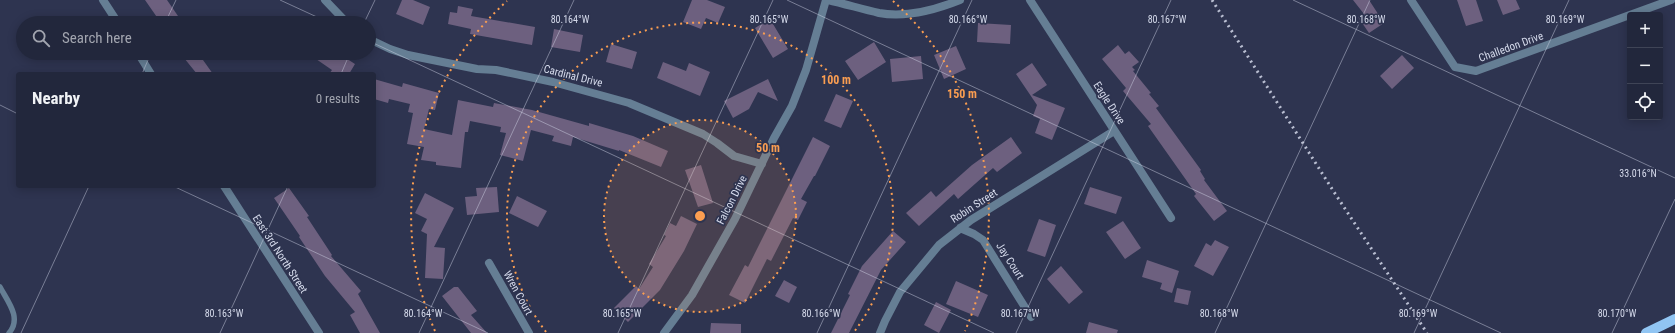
<!DOCTYPE html>
<html lang="en">
<head>
<meta charset="utf-8">
<style>
  :root { --surface:#22273c; --page:#2e3347; --text:#f1f3f6; --muted:#a2a5af; --line:#3f4456 }
  body { margin:0; font-family:"Roboto Condensed",sans-serif; background:var(--page); color:var(--text) }
  .controls { position:absolute; right:12px; top:12px; display:grid; overflow:hidden; border-radius:4px; box-shadow:0 2px 10px #0003 }
  .controls button { width:36px; height:36px; display:grid; place-items:center; padding:0; border:0; border-bottom:1px solid var(--line); background:var(--surface); color:var(--text); font:20px sans-serif }
  .list { margin:0; padding:0; list-style:none }
  h2 { display:flex; justify-content:space-between; align-items:center; height:52px; margin:0; padding:0 16px; font-size:17px }
  h2 small { font-size:13px; font-weight:400; color:var(--muted) }
  .icon { flex:none; width:22px; height:22px; fill:none; stroke:currentColor; stroke-width:2; stroke-linecap:round; stroke-linejoin:round }
  .map { position:relative; flex:none; width:1675px; height:333px; overflow:hidden }
  .search { position:absolute; background:var(--surface); box-shadow:0 2px 10px #0003; left:16px; top:16px; width:360px; height:44px; display:flex; align-items:center; gap:10px; box-sizing:border-box; padding:0 14px; border-radius:22px; color:var(--muted); font-size:15px }
  .panel { position:absolute; background:var(--surface); box-shadow:0 2px 10px #0003; left:16px; top:72px; width:360px; height:116px; border-radius:4px }
  .map>svg:first-child { display:block }
</style>
</head>
<body>
<div class="map">
<svg width="1675" height="333" viewBox="0 0 1675 333">
  <rect width="100%" height="100%" fill="#2e3450"/>
  <path fill="#6d607f" d="M145,0H167L178,16L169,23H161Z
    M402,0H413L430,7L423,25L396,14Z
    M692,0H707L725,7L718,23L706,18L701,29L683,22Z
    M1353,0H1369L1384,23L1369,33L1358,17L1364,14Z
    M1457,0H1476L1483,21L1466,26Z
    M1497,0H1516L1520,9L1503,15Z
    M458,6L473,9L471,16L535,27L532,45L470,34L471,29L448,24L450,12L457,13Z
    M770,19L788,49L773,58L755,28Z
    M978,23L1011,25L1010,44L977,42Z
    M554,29L583,35L580,52L551,47Z
    M874,42L886,62L858,80L845,61Z
    M611,44L637,52L632,69L606,62Z
    M1118,45L1125,54L1129,51L1139,62L1132,67L1135,70L1133,71L1151,93L1149,94L1159,106L1156,108L1201,170L1200,171L1205,179L1204,180L1227,211L1214,221L1194,196L1196,194L1148,126L1151,124L1123,91L1126,88L1102,59Z
    M956,46L966,69L944,79L934,55Z
    M180,53H198L213,74H197Z
    M320,53H338L355,64L349,74H329L332,70L316,59Z
    M1402,55L1414,68L1392,89L1380,76Z
    M921,56L923,79L892,82L890,59Z
    M663,62L686,71L689,63L710,72L700,96L657,78Z
    M1032,63L1047,85L1032,95L1065,108L1052,140L1035,133L1040,119L1033,116L1037,105L1016,74Z
    M374,79L402,87L403,83L439,93L435,110L429,109L424,129L452,135L458,100L493,107L494,103L532,110L589,126V123L633,136L668,151L661,167L619,150V151L573,137L571,146L552,141L554,136L531,130L523,161L500,155L506,133L500,132L501,127L470,121L468,132H465L461,168L436,165V162L421,160L424,147L407,144L413,113L408,112L410,104L389,99L388,103L374,99Z
    M768,79L778,101L758,92L749,109L733,118L724,101Z
    M836,94L853,101L841,128L824,121Z
    M813,137L830,146L815,176H814L801,199L807,202L798,220L793,218L771,261L767,259L745,303L729,295L745,265L748,267Z
    M1011,137L1022,153L997,172L993,168L958,199L954,194L919,226L906,213L931,191L936,197L972,165Z
    M701,165L713,203L698,207L685,170Z
    M497,187L499,212L467,215L465,197L477,196L476,188Z
    M1090,187L1122,197L1116,214L1084,204Z
    M289,188L309,216L307,217L332,255L331,256L361,291L358,294L380,333H360L350,315L355,312L325,276L299,237L300,236L274,198Z
    M425,193L454,208L434,247L445,248L443,279L425,278L427,234L421,231L427,219L415,213Z
    M517,196L547,211L538,227L509,213Z
    M681,216L697,224L684,251L660,290L628,322L614,308L636,286L639,289L653,267L649,264L666,236L664,235L670,223L676,226Z
    M1039,219L1056,225L1045,257L1027,251Z
    M1123,221L1141,248L1125,259L1106,232Z
    M893,231L906,242L881,270L849,333H831L850,295L848,294L862,266Z
    M1215,240L1229,247L1213,276L1194,266L1206,243L1211,246Z
    M1147,260L1179,271L1172,293L1160,289L1162,283L1142,277Z
    M1061,266L1083,292L1069,304L1047,279Z
    M784,280L797,287L789,303L775,296Z
    M956,281L988,295L978,317L946,304Z
    M454,287H458L477,311L471,315L487,333H471L442,296Z
    M1177,288L1191,291L1188,305L1174,302Z
    M936,302L951,310L939,333L924,325Z
    M1089,322L1118,330L1117,333H1086Z
    M711,323L741,324V333H710Z"/>
  <g fill="none" stroke-linecap="round" stroke-linejoin="round">
    <path stroke="#657e94" stroke-width="5.5" d="M0,287C8,302 22,318 9,333"/>
    <path stroke="#657e94" stroke-width="8" d="M103,0L118,23
      M325,0L347,23
      M828,0C845,4 862,9 879,13C906,18 935,10 960,0
      M1030,0L1171,218
      M1411,0L1455,67L1476,71L1671,0
      M369,39L390,49L408,55L477,69L496,70L553,82L629,103L703,134L717,143L734,156L762,164
      M138,53L151,74
      M224,186L319,333
      M960,228L974,234L983,240L1031,317
      M489,263L529,333
      M664,333L692,295L735,219L774,138L792,106L806,70L826,0
      M880,333L885,321L900,292L939,245L971,220L1114,131"/>
    <path stroke="#91c5f3" stroke-width="10" d="M1646,333L1675,319"/>
    <path stroke="#b9bed1" stroke-width="3" stroke-dasharray="2 4" stroke-linecap="butt" d="M1212,0L1334,192L1427,333"/>
  </g>
  <path fill="none" stroke="#d5daeb" stroke-width="1" stroke-opacity="0.45" d="M280,0L330,23M787,0L1501,333M1293,0L1675,178M165,23L176,0M364,23L375,0M369,41L994,333M142,74L151,53M341,74L350,53M0,105L18,114M173,186L488,333M21,333L89,186M220,333L288,186M419,333L574,0M618,333L773,0M817,333L972,0M1016,333L1171,0M1215,333L1370,0M1414,333L1569,0M1612,333L1675,199"/>
  <circle cx="700" cy="216" r="96" fill="#fb9e51" fill-opacity=".12"/>
  <g fill="none" stroke="#fb9e51" stroke-width="2" stroke-dasharray="2 4">
    <circle cx="700" cy="216" r="96"/>
    <path d="M546 332A193 193 0 1 1 854 332"/>
    <path d="M435 331A289 289 0 0 1 507 1M893 1A289 289 0 0 1 965 331"/>
  </g>
  <g text-anchor="middle" dominant-baseline="central" stroke-width="3.5" stroke-linejoin="round" paint-order="stroke">
    <g font-size="11" fill="#d5daeb" stroke="#2e3450">
      <text transform="translate(1511 47) rotate(-20)">Challedon Drive</text>
      <text transform="translate(573 76) rotate(14)">Cardinal Drive</text>
      <text transform="translate(1109 103) rotate(57)">Eagle Drive</text>
      <text transform="translate(732 200) rotate(-63)">Falcon Drive</text>
      <text transform="translate(974 206) rotate(-33)">Robin Street</text>
      <text transform="translate(280 254) rotate(57)">East 3rd North Street</text>
      <text transform="translate(1010 261) rotate(57)">Jay Court</text>
      <text transform="translate(518 293) rotate(61)">Wren Court</text>
    </g>
  </g>
  <g font-size="10" text-anchor="middle" fill="#d5daeb" stroke="#2e3450" stroke-width="3.5" stroke-linejoin="round" paint-order="stroke">
    <text x="570" y="23">80.164°W</text>
    <text x="769" y="23">80.165°W</text>
    <text x="968" y="23">80.166°W</text>
    <text x="1167" y="23">80.167°W</text>
    <text x="1366" y="23">80.168°W</text>
    <text x="1565" y="23">80.169°W</text>
    <text x="1638" y="177">33.016°N</text>
    <text x="224" y="317">80.163°W</text>
    <text x="423" y="317">80.164°W</text>
    <text x="622" y="317">80.165°W</text>
    <text x="821" y="317">80.166°W</text>
    <text x="1020" y="317">80.167°W</text>
    <text x="1219" y="317">80.168°W</text>
    <text x="1418" y="317">80.169°W</text>
    <text x="1617" y="317">80.170°W</text>
  </g>
  <circle cx="700" cy="216" r="6" fill="#fb9e51" stroke="#2e3450" stroke-width="2"/>
  <g font-size="12" text-anchor="middle" font-weight="bold" fill="#fb9e51" stroke="#2e3450" stroke-width="3.5" stroke-linejoin="round" paint-order="stroke">
    <text x="836" y="84">100 m</text>
    <text x="962" y="98">150 m</text>
    <text x="768" y="152">50 m</text>
  </g>
</svg>
<div class="controls">
<button>+</button>
<button>−</button>
<button><svg class="icon" aria-label="locate" viewBox="0 0 24 24"><circle cx="12" cy="12" r="6"/><path d="M12 2v4M12 18v4M2 12h4M18 12h4"/></svg></button>
</div>
<div class="search"><svg class="icon" aria-label="search" viewBox="0 0 24 24"><circle cx="10" cy="10" r="6"/><path d="M15 15l6 6"/></svg>Search here</div>
<section class="panel">
<h2>Nearby<small>0 results</small></h2>
<ul class="list">
</ul>
</section>
</div>
</body>
</html>
